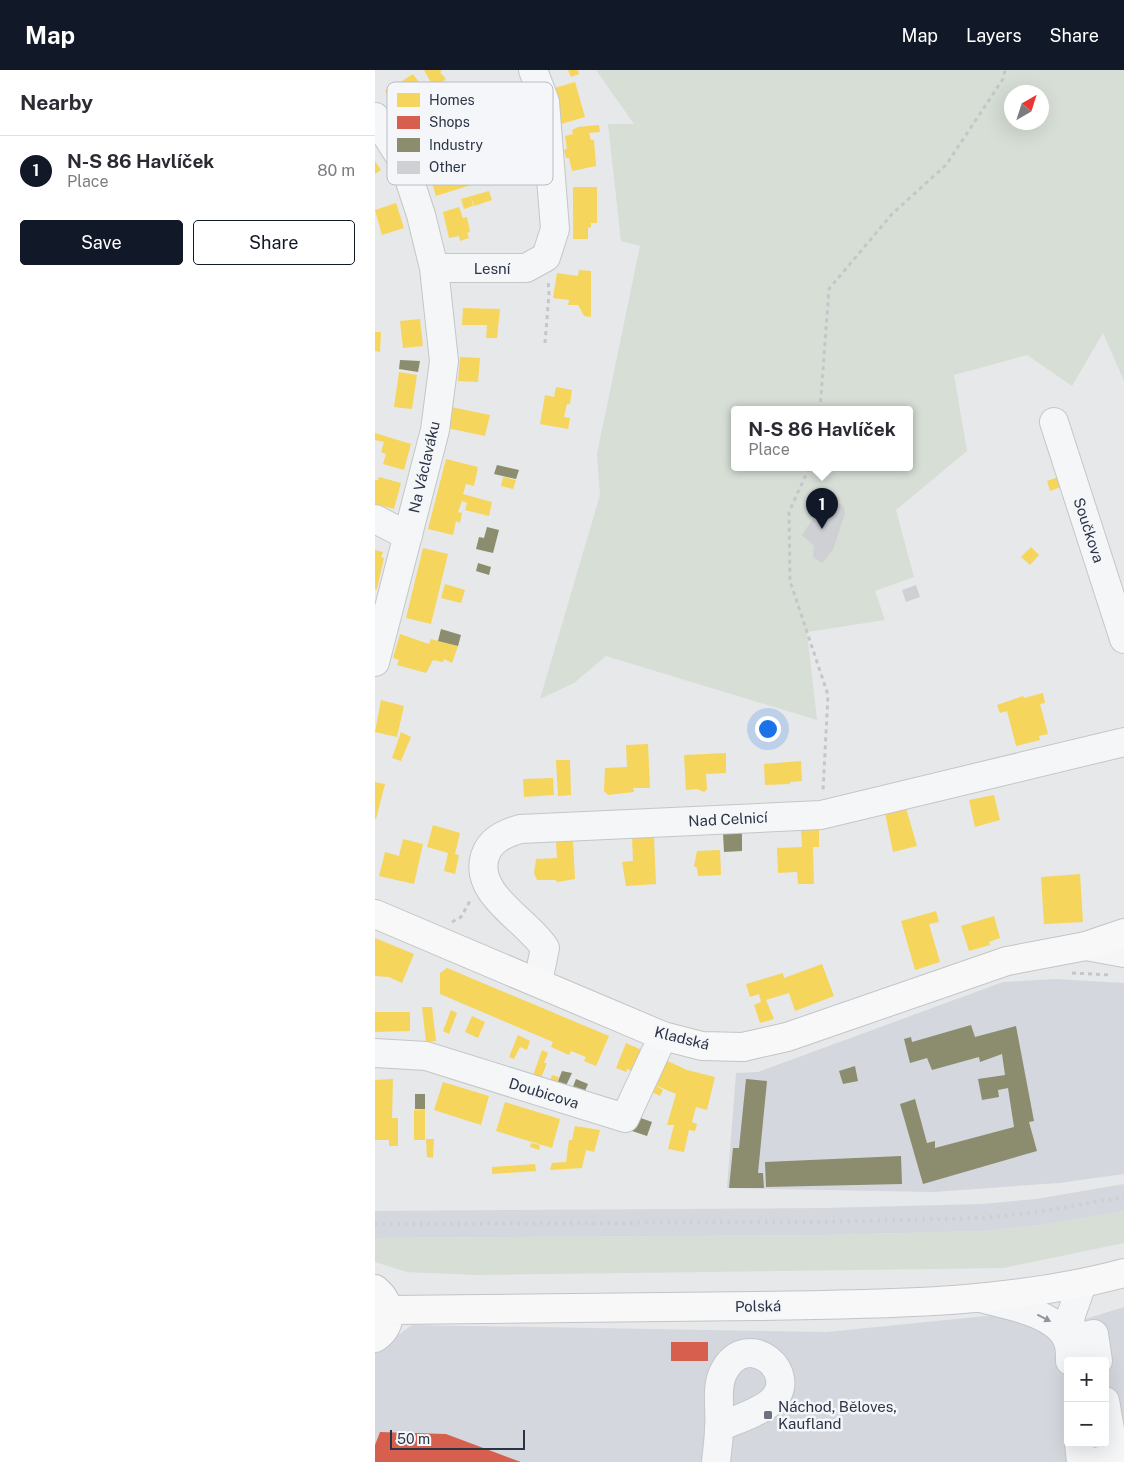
<!DOCTYPE html>
<html lang="en">
<head>
<meta charset="utf-8">
<style>
  :root { --surface:#fff; --page:#f7f7f7; --text:#2b2b33; --muted:#7c7c81; --line:#e1e1e2; --accent:#111827 }
  body { margin:0; font-family:"Public Sans",sans-serif; background:var(--page); color:var(--text) }
  .controls { position:absolute; right:15px; bottom:15px; display:grid; overflow:hidden; border-radius:5px; box-shadow:0 5px 20px #0002 }
  .controls button { width:45px; height:45px; display:grid; place-items:center; padding:0; border:0; border-bottom:1px solid var(--line); background:var(--surface); color:var(--text); font:25px sans-serif }
  .compass { position:absolute; left:629px; top:15px; width:45px; height:45px; border-radius:50%; background:var(--surface); box-shadow:0 5px 20px #0002; rotate:39deg }
  .scale { position:absolute; left:15px; bottom:12px; width:135px; box-sizing:border-box; padding-left:5px; border:2px solid #2b3445; border-top:0; font-size:14px; line-height:18px; white-space:nowrap; color:#2b3445; -webkit-text-stroke:4px #f4f6f9; paint-order:stroke }
  .you { position:absolute; left:392px; top:658px; width:18px; height:18px; margin:-12px; border:4px solid #fff; border-radius:50%; background:#1a73e8; box-shadow:0 0 0 8px #1a73e833 }
  .badge { display:grid; place-items:center; width:32px; height:32px; border-radius:50%; background:var(--accent); color:#fff; font-size:16px; font-weight:700 }
  .pin { position:absolute; translate:-50% -41px; filter:drop-shadow(0 1px 2px #0008) }
  .pin::after { content:''; position:absolute; top:26px; width:18px; height:15px; background:inherit; clip-path:polygon(0 0,100% 0,50% 100%) }
  .popup { position:absolute; left:356px; top:336px; width:182px; height:65px; box-sizing:border-box; display:grid; place-content:center; border-radius:5px; background:var(--surface); filter:drop-shadow(0 1px 4px #0005); font-size:16px; white-space:nowrap; color:var(--muted) }
  .popup b { font-size:19px; color:var(--text) }
  .popup::after { content:''; position:absolute; left:50%; top:100%; margin-left:-10px; border:10px solid transparent; border-top-color:var(--surface) }
  .list { margin:0; padding:0; list-style:none }
  h2 { display:flex; justify-content:space-between; align-items:center; height:65px; margin:0; padding:0 20px; font-size:21px }
  h2 small { font-size:16px; font-weight:400; color:var(--muted) }
  .list li { display:grid; grid-template-columns:32px 1fr auto; gap:15px; align-items:center; box-sizing:border-box; height:70px; padding:0 20px; border-top:1px solid var(--line) }
  .list b { display:block; font-size:19px; white-space:nowrap }
  .list p { margin:0; font-size:16px; white-space:nowrap; color:var(--muted) }
  .list em { font-size:16px; font-style:normal; color:var(--muted) }
  .actions { display:flex; gap:10px; padding:15px 20px }
  .actions a { flex:1; padding:11px 0; border:1px solid var(--accent); border-radius:5px; text-align:center; font-size:18px; color:var(--accent) }
  .actions .main { background:var(--accent); color:#fff }
  .map { position:relative; flex:none; width:749px; height:1392px; overflow:hidden }
  header { display:flex; align-items:center; gap:30px; box-sizing:border-box; height:70px; padding:0 25px; background:var(--accent); color:#fff }
  header strong { font-size:24px }
  nav { display:flex; gap:28px; margin-inline-start:auto; font-size:18px }
  main { display:flex }
  aside { flex:1; background:var(--surface) }
  .map>svg:first-child { display:block }
</style>
</head>
<body>
<header>
<strong>Map</strong>
<nav><a>Map</a><a>Layers</a><a>Share</a></nav>
</header>
<main>
<aside>
<h2>Nearby<small></small></h2>
<ul class="list">
<li><span class="badge">1</span><div><b>N-S 86 Havlíček</b><p>Place</p></div><em>80 m</em></li>
</ul>
<div class="actions"><a class="main">Save</a><a>Share</a></div>
</aside>
<div class="map">
<svg width="749" height="1392" viewBox="0 0 749 1392">
  <rect width="100%" height="100%" fill="#e6e8ea"/>
  <path fill="#d4d7dd" fill-rule="evenodd" d="M680,909L749,913V1104L684,1113L559,1122L352,1118L361,1003L383,1002L628,912Z
    M749,1114V1141L665,1155L609,1161L450,1165L0,1168V1141L450,1138L607,1134L661,1129Z
    M749,1237V1392H0V1282L37,1255L452,1262L689,1238L697,1253ZM693,1291H730V1373H693Z"/>
  <path fill="#d6ded6" fill-rule="evenodd" d="M221,0H749V311L728,263L697,316L652,285L579,305L592,381L521,440L539,507L500,521L510,550L432,562L442,650L231,586L199,613L165,629L225,425L222,384L265,176L246,171L233,54H259ZM636,22H666V52H636ZM360,340H534V398H360Z
    M749,1141V1173L628,1198L102,1205L32,1202L0,1192V1168L450,1165L609,1161L665,1155Z"/>
  <path fill="#f6d55c" d="M49,0H67L65,2L71,9L59,18Z
    M193,0H203L204,4L196,7Z
    M38,4L47,16L44,21L47,26L37,33L35,30L23,38L10,21L23,11L24,13Z
    M200,12L210,47L186,54L176,19Z
    M85,33L89,42L74,49L69,39Z
    M66,41L71,51L66,54L77,77L66,83L62,77L47,84L33,57Z
    M224,55L225,62L214,63L216,70H219L221,96L197,101L194,88H191L189,80L192,79L190,66L198,64L197,60L203,57Z
    M121,62V66L130,63L134,67L107,75L106,66Z
    M0,91L6,100L0,104Z
    M101,92L103,101L92,104L96,115L61,126L54,103L80,95L84,107L87,105L85,97Z
    M198,117H222V153H216V157L213,158V169H198Z
    M114,121L117,130L99,136L96,127L98,136L89,139L86,129Z
    M21,133L29,158L7,165L0,140Z
    M84,137L88,148L92,147L95,162L92,163L94,168L85,171L84,166L74,168L68,142Z
    M204,200L216,201V247L209,246L203,235H193L194,230L178,228L182,203L203,206Z
    M88,238L125,239L122,268H111L112,255H87Z
    M45,249L48,276L28,278L25,251Z
    M0,262H6L5,282L0,281Z
    M85,287L105,288L103,312L83,311Z
    M24,302L42,305L37,339L19,337Z
    M181,317L197,320L195,334H192L189,347L195,348L193,359L165,354L170,325L179,327Z
    M76,337L115,345L110,366L72,358Z
    M0,363L36,374L29,400L8,394L11,384L6,382L9,372L0,370Z
    M71,389L103,397L99,416L91,414L88,424L117,432L114,446L90,440L92,433L87,431L83,442L87,443L85,453L81,451L78,465L53,459Z
    M4,407L26,413L19,439L0,434V410H3Z
    M128,407L141,410L138,419L126,416Z
    M683,407L686,417L675,421L672,411Z
    M656,477L664,485L655,495L646,487Z
    M48,478L73,484L56,554L31,548Z
    M0,480L8,482L6,487L9,488L2,519H0Z
    M70,514L90,520L86,533L66,528Z
    M25,564L54,574L56,569L83,576L77,593L69,589L68,592L58,590L51,603L22,595L24,590L18,588Z
    M668,623L670,633L665,634L673,664L664,666L665,670L641,676L632,641L625,643L622,635L648,626L649,628Z
    M6,630L29,636L22,667L0,662Z
    M26,662L36,667L26,691L17,688Z
    M273,674L275,718H258L259,722L233,725L229,721L230,698L252,697L251,675Z
    M351,683V703L331,704L332,719L329,722L322,719L311,720L309,685Z
    M181,690H195L196,725L183,726Z
    M426,691L427,711L415,712V714L390,715L389,694Z
    M178,708L179,725L149,727L148,709Z
    M0,712L10,714L1,749H0Z
    M619,725L625,750L600,757L594,730Z
    M531,738L542,776L518,782L510,743Z
    M58,755L85,763L80,784L84,785L80,804L69,801L73,783L52,777Z
    M444,759V777H438L439,814H423L422,802L403,803L402,778L427,777L426,760Z
    M279,767L281,814L251,816L247,792L258,791L257,768Z
    M28,769L48,774L39,814L4,806L10,782L24,786Z
    M198,771L200,809L183,812L180,810H162L159,803L161,789L182,788L181,772Z
    M345,780L346,805L323,806L322,798L319,796L322,781Z
    M705,804L708,852L669,854L666,807Z
    M561,841L564,852L554,854L565,892L540,900L526,851Z
    M619,846L625,868L614,872L615,875L594,881L586,856Z
    M0,868L39,884L27,913L14,907L0,906Z
    M447,894L459,926L420,941L414,923L391,930L399,949L385,953L379,935L386,932L384,924L375,927L371,914L408,903L409,908Z
    M72,898L234,966L221,996L209,991L211,987L196,981L194,985L176,977L178,972L65,924V903Z
    M47,937H57L61,971L51,972Z
    M76,940L82,943L74,964L68,961Z
    M0,942H35V961L0,962Z
    M97,946L110,952L103,968L90,962Z
    M143,965L155,971L152,980L145,977L139,989L134,987Z
    M251,973L271,982L262,1003L252,999L251,1002L241,998Z
    M167,980L173,983L169,993H172L164,1013L156,1011Z
    M286,988L312,1000L340,1007L332,1040L321,1037L317,1052L322,1054L320,1061L314,1060L309,1082L293,1079L299,1055H292L301,1024L280,1015L288,1020L285,1026L273,1020Z
    M177,1005L184,1007L180,1019L172,1018Z
    M18,1009L17,1048H23V1076H14V1070H0V1010Z
    M68,1012L114,1026L106,1055L59,1040Z
    M130,1032L185,1049L177,1078L121,1061Z
    M50,1039V1070H39V1040Z
    M200,1056L225,1060L219,1082L211,1080L207,1098L175,1100L177,1093L191,1092L194,1070H197Z
    M51,1069H59L58,1088L52,1087Z
    M156,1073L165,1075L164,1080L155,1077Z
    M160,1094L161,1101L117,1104V1097Z"/>
  <path fill="#d6604d" d="M296,1272H333V1291H296Z
    M5,1362L71,1364L146,1392H0V1375Z"/>
  <path fill="#8c8c6e" d="M119,76L122,84L106,89L103,80Z
    M25,290L45,291L43,302L24,299Z
    M122,395L144,400L141,409L119,404Z
    M112,457L124,460L118,483L101,479L104,467L109,468Z
    M103,493L116,497L114,505L101,501Z
    M66,559L86,565L83,576L63,571Z
    M348,763H367V781L349,782Z
    M596,955L600,967L641,956L659,1051L654,1052L662,1081L548,1114L525,1034L540,1029L552,1073L560,1071V1078L639,1057L633,1018L623,1020L624,1027L607,1030L603,1009L630,1005L627,984L605,992L604,987L557,1000L552,988L535,993L529,969L536,967L537,972Z
    M480,996L483,1011L468,1014L464,1001Z
    M187,1001L197,1003L188,1022L180,1019Z
    M201,1009L213,1014L207,1028L195,1024Z
    M371,1009L392,1011L383,1103H388L389,1118H354L358,1078H364Z
    M40,1024H50V1039H40Z
    M260,1046L277,1052L272,1066L254,1060Z
    M526,1086L527,1114L391,1117L390,1092Z"/>
  <path fill="#ced0d3" d="M458,434H465L469,437L470,443L458,480L447,493L438,487L439,476L427,465L440,446L443,436L454,437Z
    M541,515L545,527L531,532L527,520Z"/>
  <g fill="none" stroke-linecap="round" stroke-linejoin="round">
    <g stroke="#c4c6c8" stroke-width="30">
      <path id="minor" d="M0,47L29,93L46,145L59,198L69,291L60,360L0,592
        M59,198H151L171,187L180,159L170,32L158,0
        M679,352L749,569
        M0,449L33,466
        M711,876L749,883
        M163,912L170,878C152,850 98,824 110,786C115,770 129,764 145,759L446,745L749,672
        M0,983L51,986L250,1048L288,966
        M606,1228C631,1235 684,1243 693,1272C695,1277 695,1285 695,1291
        M693,1270L696,1245L707,1214
        M693,1270L719,1264L723,1291
        M704,1373L706,1392
        M341,1392C342,1381 344,1369 344,1358C346,1341 340,1317 349,1301C373,1257 427,1304 396,1332C385,1342 358,1351 345,1357
        M720,1392L740,1388L730,1331"/>
    </g>
    <g stroke="#c2c5c8" stroke-width="30">
      <path id="major" d="M0,844L288,966L327,976L368,977L412,967L632,891L711,876L749,863
        M0,1219C16,1232 20,1255 0,1268
        M15,1240C137,1239 259,1237 381,1236C504,1234 630,1235 749,1203"/>
    </g>
    <path stroke="#c5c6ca" stroke-width="3" stroke-dasharray="4 4" stroke-linecap="butt" d="M170,273L174,224L173,210
      M445,340L454,219L517,144L571,95L628,9L630,0
      M434,398L414,442L415,511L453,625L448,721
      M77,852L86,847L96,829
      M697,903L736,905"/>
    <use href="#minor" stroke="#f5f6f7" stroke-width="28"/>
    <use href="#major" stroke="#f8f8f8" stroke-width="28"/>
    <path stroke="#cecfd2" stroke-width="4" stroke-dasharray="2.5 5" stroke-linecap="butt" d="M0,1154L450,1152L608,1148L663,1142L749,1127"/>
  </g>
  <defs><path id="oneway-solid" d="M-6-.8H1V-3.2L6.5 0L1 3.2V.8H-6Z" transform="scale(1.25)"/></defs>
  <use fill="#90959e" href="#oneway-solid" transform="translate(669 1248) rotate(27)"/>
  <rect fill="#6c737f" stroke="#f4f6f9" stroke-width="2" x="388" y="1340" width="10" height="10" rx="2.5"/>
  <g text-anchor="middle" dominant-baseline="central" stroke-width="5" stroke-linejoin="round" paint-order="stroke">
    <g font-size="15" fill="#2b3445" stroke="#f4f6f9">
      <text x="117" y="198">Lesní</text>
      <text transform="translate(49 397) rotate(-77)">Na Václaváku</text>
      <text transform="translate(714 460) rotate(72)">Součkova</text>
      <text transform="translate(353 749) rotate(-3)">Nad Celnicí</text>
      <text transform="translate(307 968) rotate(14)">Kladská</text>
      <text transform="translate(169 1023) rotate(17)">Doubicova</text>
      <text transform="translate(383 1236) rotate(-1)">Polská</text>
    </g>
    <g font-size="15" fill="#2b3445" stroke="#f4f6f9" text-anchor="start">
      <text x="403" y="1336">Náchod, Běloves,<tspan x="403" dy="17">Kaufland</tspan></text>
    </g>
  </g>
  <rect x="12" y="12" width="166" height="103" rx="8" fill="#f4f6f9" stroke="#b8bcc3" stroke-width="1"/>
  <rect x="22" y="23" width="23" height="14" fill="#f6d55c"/>
  <rect x="22" y="46" width="23" height="13" fill="#d6604d"/>
  <rect x="22" y="68" width="23" height="14" fill="#8c8c6e"/>
  <rect x="22" y="91" width="23" height="13" fill="#ced0d3"/>
  <g font-size="14" fill="#2b3445">
    <text x="54" y="35">Homes</text>
    <text x="54" y="57">Shops</text>
    <text x="54" y="80">Industry</text>
    <text x="54" y="102">Other</text>
  </g>
</svg>
<div class="controls">
<button>+</button>
<button>−</button>
</div>
<svg class="compass" viewBox="-18 -18 36 36"><path d="M0-13l5 13h-10z" fill="#e53935"/><path d="M0 13l5-13h-10z" fill="#7c7c81"/></svg>
<div class="scale">50 m</div>
<div class="you"></div>
<div class="pin badge" style="left:447px;top:459px">1</div>
<div class="popup"><b>N-S 86 Havlíček</b>Place</div>
</div>
</main>
</body>
</html>
